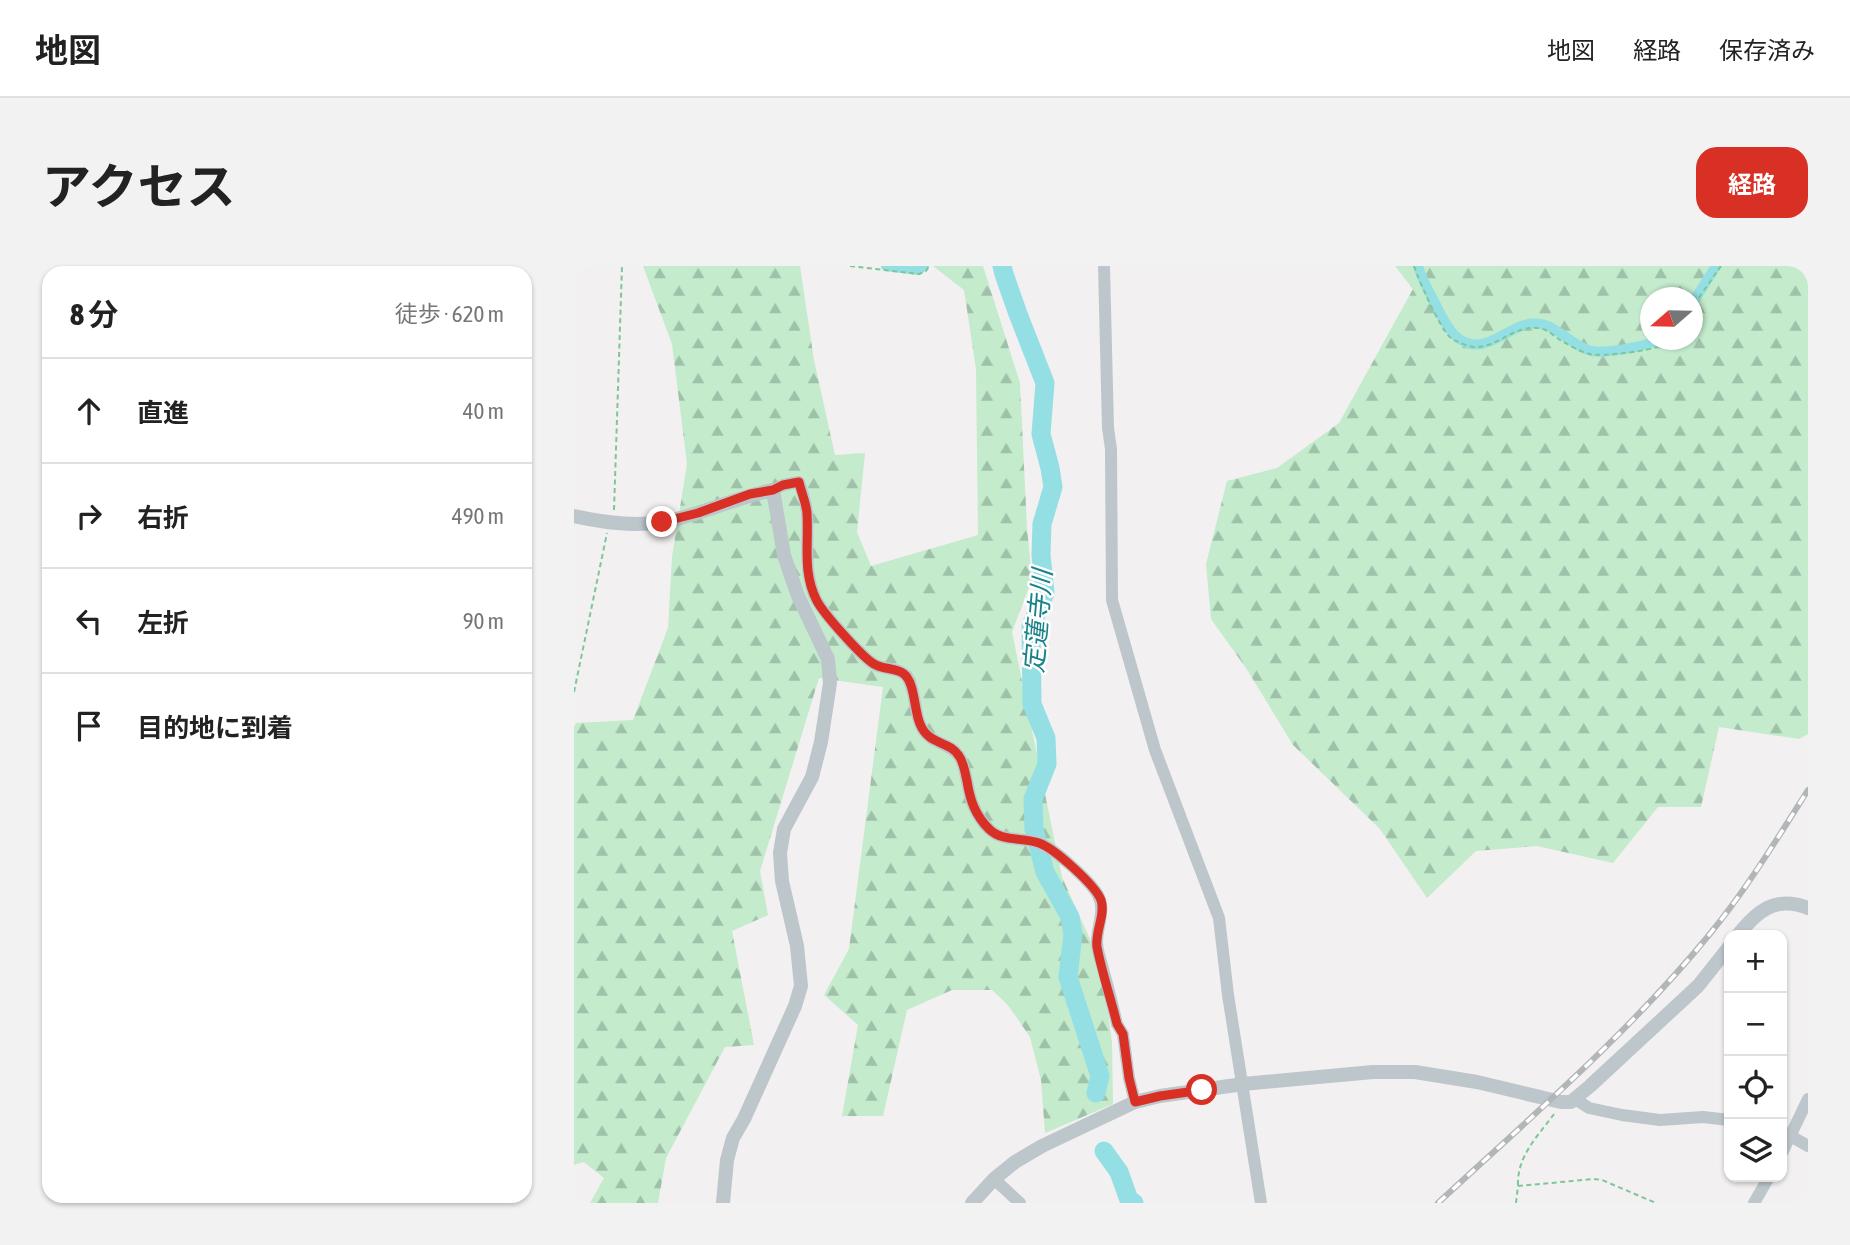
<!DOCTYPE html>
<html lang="ja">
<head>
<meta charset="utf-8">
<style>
  :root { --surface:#fff; --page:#f2f2f2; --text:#222; --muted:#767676; --line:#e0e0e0; --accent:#d93025 }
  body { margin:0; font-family:"Asap Condensed","Noto Sans JP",sans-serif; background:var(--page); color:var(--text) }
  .controls { position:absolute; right:21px; bottom:21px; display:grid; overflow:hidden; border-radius:14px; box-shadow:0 2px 5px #0004 }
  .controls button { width:63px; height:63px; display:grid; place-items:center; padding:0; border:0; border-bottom:2px solid var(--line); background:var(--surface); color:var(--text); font:35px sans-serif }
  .compass { position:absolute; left:1066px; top:21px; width:63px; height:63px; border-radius:50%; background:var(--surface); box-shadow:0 2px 5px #0004; rotate:250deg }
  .stop { position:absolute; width:21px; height:21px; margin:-16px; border:5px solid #d93025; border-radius:50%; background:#fff }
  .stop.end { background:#d93025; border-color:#fff; box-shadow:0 2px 7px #0008 }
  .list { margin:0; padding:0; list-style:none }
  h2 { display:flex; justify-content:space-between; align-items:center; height:91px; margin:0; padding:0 28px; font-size:30px }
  h2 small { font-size:23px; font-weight:400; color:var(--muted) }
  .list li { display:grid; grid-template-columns:46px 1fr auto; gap:21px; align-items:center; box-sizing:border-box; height:105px; padding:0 28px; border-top:2px solid var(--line) }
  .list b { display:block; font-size:26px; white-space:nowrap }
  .list em { font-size:23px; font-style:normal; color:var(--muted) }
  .icon { flex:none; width:38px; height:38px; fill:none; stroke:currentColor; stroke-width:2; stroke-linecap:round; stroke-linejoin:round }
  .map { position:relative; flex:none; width:1234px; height:937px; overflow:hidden; border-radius:21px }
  header { display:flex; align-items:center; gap:42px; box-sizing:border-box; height:98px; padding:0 35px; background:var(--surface); border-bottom:2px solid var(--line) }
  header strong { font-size:33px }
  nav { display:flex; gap:38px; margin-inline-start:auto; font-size:24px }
  .intro { display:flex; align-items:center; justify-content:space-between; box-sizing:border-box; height:168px; padding:0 42px }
  h1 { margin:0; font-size:49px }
  .button { padding:18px 32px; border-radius:21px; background:var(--accent); color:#fff; font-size:24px; font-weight:700 }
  main { display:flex; gap:42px; padding:0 42px }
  aside { flex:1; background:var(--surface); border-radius:21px; box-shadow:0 2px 5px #0004 }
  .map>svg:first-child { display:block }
</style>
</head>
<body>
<header>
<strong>地図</strong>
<nav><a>地図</a><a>経路</a><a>保存済み</a></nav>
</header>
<div class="intro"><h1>アクセス</h1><a class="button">経路</a></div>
<main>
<aside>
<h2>8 分<small>徒歩 · 620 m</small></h2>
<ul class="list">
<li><svg class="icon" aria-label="ahead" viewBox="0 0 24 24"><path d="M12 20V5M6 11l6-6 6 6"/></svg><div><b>直進</b></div><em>40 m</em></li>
<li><svg class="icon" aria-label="right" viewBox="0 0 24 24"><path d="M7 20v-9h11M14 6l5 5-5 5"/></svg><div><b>右折</b></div><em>490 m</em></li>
<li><svg class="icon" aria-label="left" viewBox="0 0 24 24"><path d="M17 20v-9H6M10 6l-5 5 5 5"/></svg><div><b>左折</b></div><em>90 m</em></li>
<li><svg class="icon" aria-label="arrive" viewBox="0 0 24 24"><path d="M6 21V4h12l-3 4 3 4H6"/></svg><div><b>目的地に到着</b></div></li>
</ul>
</aside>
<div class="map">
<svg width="1234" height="937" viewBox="0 0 1234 937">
  <defs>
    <pattern id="forest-firs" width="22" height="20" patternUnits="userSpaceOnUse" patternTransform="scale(1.75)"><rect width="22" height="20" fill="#c3ebcc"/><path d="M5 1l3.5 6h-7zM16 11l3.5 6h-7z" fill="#a0c1a9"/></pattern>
  </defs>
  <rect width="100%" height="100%" fill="#f2f0f0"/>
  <path fill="url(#forest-firs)" fill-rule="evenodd" d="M69,0H226L240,94L261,189L291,187L283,266L297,300L404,269L402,103L390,24L359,0H409L446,117L453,262L458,313L438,366L488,611L528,700L538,777L539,838L471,867L467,814L456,771L434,739L418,724H378L333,744L309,850H268L284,759L250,729L275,683L309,421L245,412L186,605L194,649L158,665L180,779L151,781L92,892L84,937H16L30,912L10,896L0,899V461L2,457L59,454L94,362L98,291L113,198L98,78Z
    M821,0H1234V468L1225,473L1145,461L1127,541H1084L1039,597L963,580L902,585L853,632L806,563L719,479L672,402L637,353L632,298L653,215L703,202L765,157L839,23ZM1076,32H1118V74H1076Z"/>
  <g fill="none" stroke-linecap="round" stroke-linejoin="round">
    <path stroke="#94dfe4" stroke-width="10" d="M312,0L344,4L350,0
      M844,0C848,14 855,26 862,39C871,58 884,85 911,77C931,72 947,52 971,59C985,63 1001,81 1017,85C1032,88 1072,80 1085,74
      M1118,38L1142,0"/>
    <path stroke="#94dfe4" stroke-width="19" d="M428,0L430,8L444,48L471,117L467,168L476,202L479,221L468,258L467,289L471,327L457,360L458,438L472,472L473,498L459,533L460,563L471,606L496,651L499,668L494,711L526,810L522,827
      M530,885L545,906L555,934L560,937"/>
    <path stroke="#7ec698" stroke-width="2" stroke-dasharray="5 3.5" stroke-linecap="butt" d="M276,0L345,8L352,5L355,0
      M840,0C845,15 866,63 877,72C880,75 883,75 887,77C916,92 935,59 963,62C972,62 979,69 986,74C995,79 1006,86 1016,88C1026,91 1076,85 1085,80C1088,78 1091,76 1094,74
      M1118,47L1122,42L1126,30L1147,0
      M40,244L48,0
      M0,426L33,267
      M944,919C943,890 964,870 980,848
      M942,937L944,920L1020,913L1028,914L1082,937"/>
    <path stroke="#bdc6cb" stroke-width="12" d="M530,0L534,162L537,183L538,334L581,484L645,652L654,729L687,937
      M199,224L209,219L225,216C228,226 232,236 233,247C235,275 229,303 241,331C247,345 287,390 300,398C309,404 322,401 330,408C341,417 340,444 346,458C355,480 374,474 385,490C390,497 391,507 393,515C396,534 401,549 415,563C428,576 448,571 465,577C480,582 516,615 524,629C532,644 523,660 523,676C523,686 528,697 530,707C535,724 539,741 543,758L549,768L555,812L561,836
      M1001,833L1015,842L1048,849L1086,854L1129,851L1155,854
      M1208,865L1234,880
      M1208,887L1234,833
      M420,913L446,937
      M1180,937L1195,911"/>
    <path stroke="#bdc6cb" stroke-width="14" d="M0,250C28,256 59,261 88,256C126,250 161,231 199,224L210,289L216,307L224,330L254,393L256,417L247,476L238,511L210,563L206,587L208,615L223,680L227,720L221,740L170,853L159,872L153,894L149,937
      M1164,669C1183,645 1202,629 1234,642
      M398,937L420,913L441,896L468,880L561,836L586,830L669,818L799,806H841L903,816L987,836H997L1016,820L1124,720L1155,681"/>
    <g stroke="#b3b6b9" stroke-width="6">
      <path id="rail" d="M864,937C957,851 1055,767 1135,669C1172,624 1203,573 1234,524"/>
    </g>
    <use href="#rail" stroke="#fff" stroke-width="3.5" stroke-dasharray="10" stroke-linecap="butt"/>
  </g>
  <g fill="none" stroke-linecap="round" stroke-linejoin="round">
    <path stroke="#d93025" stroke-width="9" d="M88,256L124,247L176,228L199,224L209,219L225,216C227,226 232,236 233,247C235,277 228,307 243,335C250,348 288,391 300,398C309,404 322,401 330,408C341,417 340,444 346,458C355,480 375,474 385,490C390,497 391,507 393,515C396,534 401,549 415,563C428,576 448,571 465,577C480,582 521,619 527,634C532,648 521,665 523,681C528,707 537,733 543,758L549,768L555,812L561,836L586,830L628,824"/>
  </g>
  <g text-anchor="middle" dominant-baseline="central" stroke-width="5" stroke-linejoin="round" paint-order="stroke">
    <g font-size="26" font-style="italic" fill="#198289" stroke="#fff">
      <text transform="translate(464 355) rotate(-85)">定蓮寺川</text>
    </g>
  </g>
</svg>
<div class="controls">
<button>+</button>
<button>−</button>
<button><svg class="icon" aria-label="locate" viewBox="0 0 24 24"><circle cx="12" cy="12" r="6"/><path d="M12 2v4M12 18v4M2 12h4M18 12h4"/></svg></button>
<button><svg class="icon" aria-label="layers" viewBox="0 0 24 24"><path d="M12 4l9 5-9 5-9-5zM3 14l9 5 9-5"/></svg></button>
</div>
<svg class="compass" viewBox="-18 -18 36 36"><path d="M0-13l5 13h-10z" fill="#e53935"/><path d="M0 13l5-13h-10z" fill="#767676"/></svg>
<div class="stop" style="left:628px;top:824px"></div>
<div class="stop end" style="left:88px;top:256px"></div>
</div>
</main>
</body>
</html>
